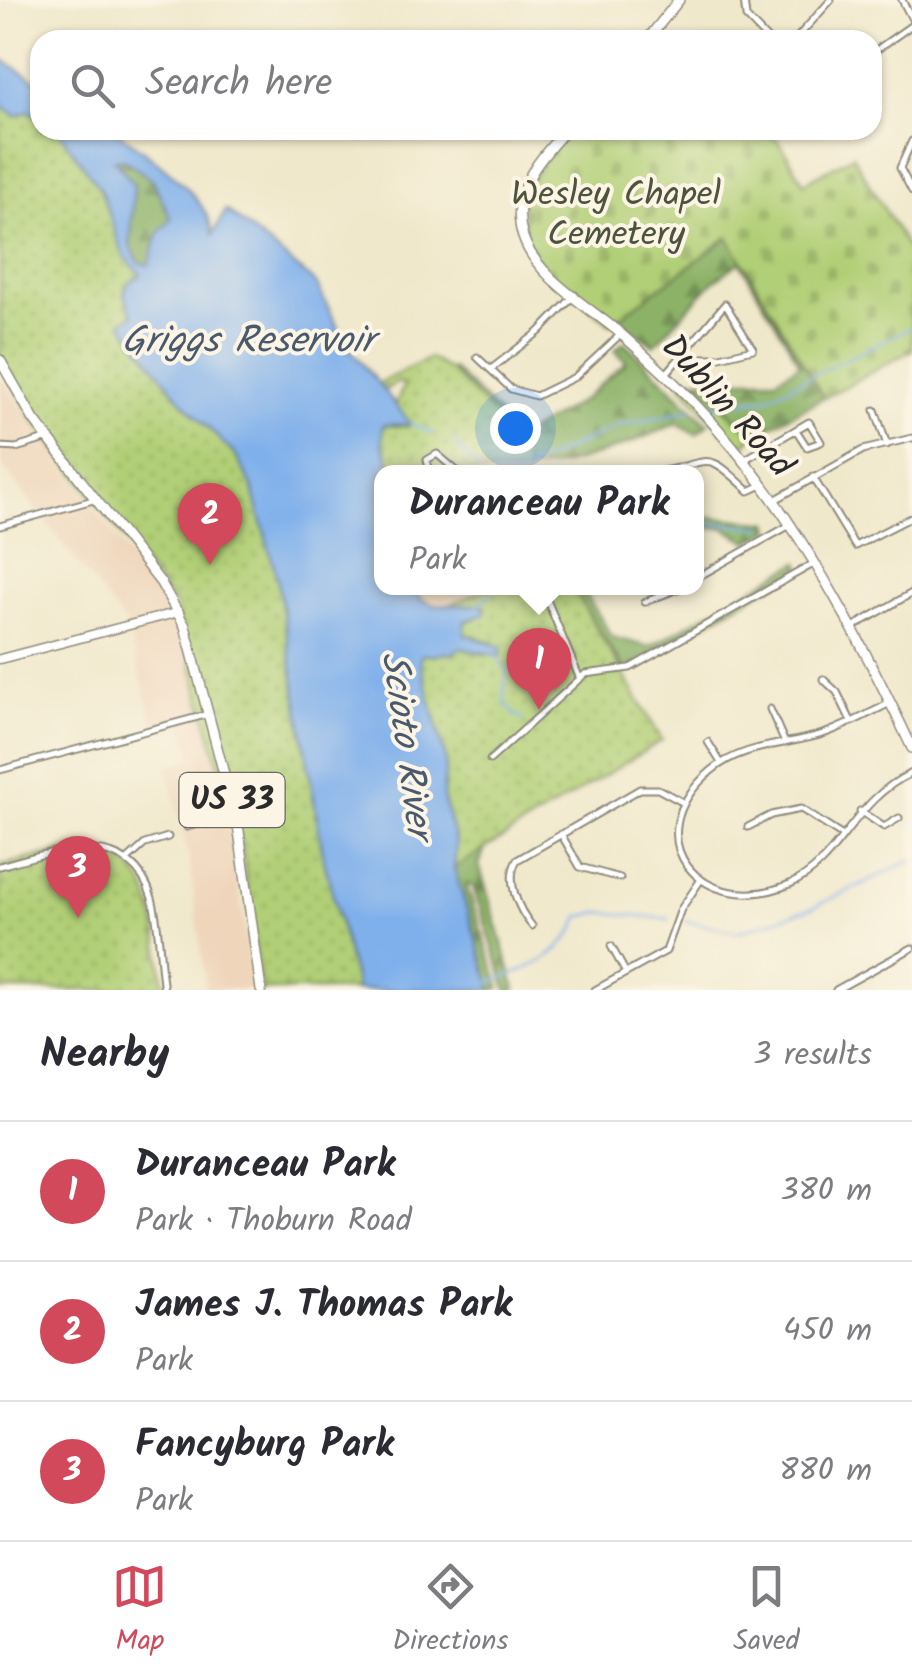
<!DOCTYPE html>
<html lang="en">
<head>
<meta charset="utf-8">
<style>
  :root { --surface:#fff; --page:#f2f2f3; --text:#2b2b33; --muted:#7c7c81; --line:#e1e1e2; --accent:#d1495b }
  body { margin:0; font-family:Kalam,sans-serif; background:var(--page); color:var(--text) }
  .you { position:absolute; left:515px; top:428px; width:35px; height:35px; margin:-25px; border:8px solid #fff; border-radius:50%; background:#1a73e8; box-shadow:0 0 0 15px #1a73e833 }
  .badge { display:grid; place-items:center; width:65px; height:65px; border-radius:50%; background:var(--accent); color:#fff; font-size:32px; font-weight:700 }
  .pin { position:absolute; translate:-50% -82px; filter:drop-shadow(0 2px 5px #0008) }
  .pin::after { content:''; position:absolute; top:52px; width:35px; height:30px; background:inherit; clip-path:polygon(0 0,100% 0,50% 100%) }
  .popup { position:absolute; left:374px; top:465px; width:330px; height:130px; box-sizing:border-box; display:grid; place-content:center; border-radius:20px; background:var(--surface); filter:drop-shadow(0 2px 8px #0005); font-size:32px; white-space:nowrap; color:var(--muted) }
  .popup b { font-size:38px; color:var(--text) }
  .popup::after { content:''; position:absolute; left:50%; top:100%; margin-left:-20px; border:20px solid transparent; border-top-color:var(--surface) }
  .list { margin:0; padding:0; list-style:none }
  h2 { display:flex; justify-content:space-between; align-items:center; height:130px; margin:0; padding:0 40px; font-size:42px }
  h2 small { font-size:32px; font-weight:400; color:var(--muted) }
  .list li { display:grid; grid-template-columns:65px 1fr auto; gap:30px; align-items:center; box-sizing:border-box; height:140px; padding:0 40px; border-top:2px solid var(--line) }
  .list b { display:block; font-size:38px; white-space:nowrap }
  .list p { margin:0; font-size:32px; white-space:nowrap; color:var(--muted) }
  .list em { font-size:32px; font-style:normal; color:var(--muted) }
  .icon { flex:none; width:55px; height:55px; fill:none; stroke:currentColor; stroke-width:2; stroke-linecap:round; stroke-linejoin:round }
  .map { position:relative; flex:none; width:912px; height:990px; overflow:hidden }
  .search { position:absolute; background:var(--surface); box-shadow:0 2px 8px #0004; left:30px; right:30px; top:30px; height:110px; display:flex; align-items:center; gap:25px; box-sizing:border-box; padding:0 35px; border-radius:30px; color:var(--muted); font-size:38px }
  .sheet { height:550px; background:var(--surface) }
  nav { display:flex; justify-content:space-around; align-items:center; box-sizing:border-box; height:140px; border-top:2px solid var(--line); background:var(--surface); font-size:28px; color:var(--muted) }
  nav a { display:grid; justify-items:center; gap:5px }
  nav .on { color:var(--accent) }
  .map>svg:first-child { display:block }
</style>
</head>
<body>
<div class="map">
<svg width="912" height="990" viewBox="0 0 912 990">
  <defs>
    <pattern id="forest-firs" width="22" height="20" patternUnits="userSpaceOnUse" patternTransform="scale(2.5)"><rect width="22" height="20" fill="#8cb267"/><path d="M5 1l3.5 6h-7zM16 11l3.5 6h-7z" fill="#739155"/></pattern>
    <pattern id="cemetery-stones" width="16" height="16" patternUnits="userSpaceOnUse" patternTransform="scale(2.5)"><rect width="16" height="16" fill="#b1cf76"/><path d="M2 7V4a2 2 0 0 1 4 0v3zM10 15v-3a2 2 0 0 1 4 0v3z" fill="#98b266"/></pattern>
    <pattern id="park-dots" width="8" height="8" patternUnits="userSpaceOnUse" patternTransform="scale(2.5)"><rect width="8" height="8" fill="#b1cf76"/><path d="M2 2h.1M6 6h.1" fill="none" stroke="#98b266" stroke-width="1.8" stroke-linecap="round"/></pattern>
  </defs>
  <rect width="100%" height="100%" fill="#fcf5e5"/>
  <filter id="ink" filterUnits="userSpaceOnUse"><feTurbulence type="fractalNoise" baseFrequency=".01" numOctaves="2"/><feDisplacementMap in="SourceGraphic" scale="20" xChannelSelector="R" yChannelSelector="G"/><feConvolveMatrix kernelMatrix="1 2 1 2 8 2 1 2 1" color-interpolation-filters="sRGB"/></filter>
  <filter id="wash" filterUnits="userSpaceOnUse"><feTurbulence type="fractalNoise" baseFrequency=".0048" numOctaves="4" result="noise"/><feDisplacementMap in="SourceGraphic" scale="40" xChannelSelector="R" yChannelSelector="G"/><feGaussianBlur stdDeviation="2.25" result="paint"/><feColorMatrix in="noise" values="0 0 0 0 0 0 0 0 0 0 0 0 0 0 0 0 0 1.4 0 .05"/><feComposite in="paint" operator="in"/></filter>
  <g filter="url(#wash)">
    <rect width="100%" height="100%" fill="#f0e8cb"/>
    <path fill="#efd6bb" d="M0,377L177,622L227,807L254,990H206L189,858L167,767L193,759L183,723L155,729L127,626L0,463Z
      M416,588H488L448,606L420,599Z"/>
    <path fill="#b1cf76" stroke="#6e7d50" stroke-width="2.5" d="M691,379L748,426L754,435L740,450L680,383Z"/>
    <path fill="url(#forest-firs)" stroke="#5c6e49" stroke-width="2.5" d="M123,159L154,180L171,219L149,265L139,262L130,246L134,184L113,160Z
      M729,237L795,350H912L754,435L691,379H776L800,364L740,262L714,281L654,345L617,319Z
      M624,342L708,424L696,434L677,423C623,447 563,472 504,472L439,380L453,369L521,436L583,400L626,362L615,350Z
      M697,516L769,523L771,530L749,542L724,528L697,527Z
      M799,562L802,568L624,670L573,588H582L612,637L649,647Z
      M662,740L485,847L479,865L516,990H507L473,886L466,884L500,988L492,990L454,868L443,774Z"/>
    <path fill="url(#cemetery-stones)" stroke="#6e7d50" stroke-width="2.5" d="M566,130H761L779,141L804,183L853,156L912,256V350L824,398L728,237L610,324L544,269L525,242L522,192Z"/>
    <path fill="url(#park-dots)" stroke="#6e7d50" stroke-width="2.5" d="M0,104L16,116L29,111L40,118V130H58C102,168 111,231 141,275L134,315L122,322L180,399L236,456L252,485L278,582L324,860L357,990H261L242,850L175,605L34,420L0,359Z
      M430,358L451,371L520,441L527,472H394L382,443L383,425L408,427L396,404L404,385L399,382L379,393L371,387Z
      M488,588H573L662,740L454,868L456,845L443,796L446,760L420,660L422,655L454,653L459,648L487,655L494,642L465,634V622L476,618L480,605L448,606Z
      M78,847C161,851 155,927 164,990H0V866Z"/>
    <path fill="#80b0eb" stroke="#566e8b" stroke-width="2.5" fill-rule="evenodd" d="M0,58L40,83V118L29,111L16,116L0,104Z
      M58,130H113L122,135C154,160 206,193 213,234L226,210L316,283L347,345L411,424L383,425L382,443L394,472H382V588H416L420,599L434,605H480L486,609L484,615L465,621V634L501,647V656L459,648L454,653L422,655L420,660L446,761L443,796L456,845L454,868L492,990H357L324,860L278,582L252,486L236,456L180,399L121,322L133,315L124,293L128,283L141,275L123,255L101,190ZM123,159L153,180L171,219L158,234L149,265L139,262L130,246L134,184L114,160Z"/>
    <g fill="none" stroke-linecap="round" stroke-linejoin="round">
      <path stroke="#80b0eb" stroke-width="2.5" d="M706,407L766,398L912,327
        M411,424L432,433
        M454,442L481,472
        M519,472L617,426L691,410
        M696,523L763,527
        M476,607L496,588
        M496,656L507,671C503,695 500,707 523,720
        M686,921L738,932L812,908L912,860
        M489,982C529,969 563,958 580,917L599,912L669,919"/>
    </g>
  </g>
  <g filter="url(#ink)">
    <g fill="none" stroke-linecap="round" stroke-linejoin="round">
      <g stroke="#8e8a7b" stroke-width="9">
        <path id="street" d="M744,0L746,17L768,40
          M902,0L912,19
          M795,40L831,0
          M872,53L912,25
          M912,141L900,168L912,191
          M477,357L511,389L536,396L575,377L621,334
          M491,369L539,332L575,295
          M666,374L725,304L753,349L716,358H683
          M875,410L887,445
          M0,447L16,448L49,438
          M744,460L809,422L821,442L807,447L796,430
          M430,472L427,460L437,454L458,472
          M658,472C714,462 704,448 749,491L762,485
          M813,477L855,546L912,517
          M773,501L863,450L912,438
          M0,526L93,500
          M696,578L790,525
          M542,588L580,679
          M645,602L680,588
          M853,627L912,593
          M823,679L837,692L851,721
          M888,704C868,714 848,725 826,733C787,746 744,743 711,771C632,838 702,921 790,884C840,863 852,800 912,773
          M770,709L785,743
          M708,742L721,763
          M490,760L585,674L630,668L813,564
          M0,770L209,714
          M860,811L884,827L899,818
          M187,827L235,814
          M748,827L771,815L801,809L841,835
          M561,834L580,867L620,878
          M126,861L145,844L168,837
          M0,866C52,851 130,826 152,898C160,927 159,960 164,990
          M532,926C518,909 505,880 517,860L640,789H658L684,803
          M611,946L626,973
          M595,990L666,951L681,909L700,881
          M836,990L912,948"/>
      </g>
      <g stroke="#8e8a7b" stroke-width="11">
        <path id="secondary" d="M0,659L179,612"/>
      </g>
      <g stroke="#8e8a7b" stroke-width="12">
        <path id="primary" d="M647,40L679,0
          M566,130C538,160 509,193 523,237C536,277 589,307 620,333C654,363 688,394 718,429C799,522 860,637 912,748
          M0,360L34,420L161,583L185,626L239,831L261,990"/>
      </g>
      <use href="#street" stroke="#fff" stroke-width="5"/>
      <use href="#secondary" stroke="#fff" stroke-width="8"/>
      <use href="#primary" stroke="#fff" stroke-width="9"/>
    </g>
  </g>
  <g text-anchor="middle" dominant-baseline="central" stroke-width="8" stroke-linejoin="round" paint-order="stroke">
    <rect fill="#fcf5e5" stroke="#6a6863" stroke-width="2.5" x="179.5" y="773" width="105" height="54" rx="8"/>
    <g font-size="32" font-weight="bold" fill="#2b2b2b">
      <text x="232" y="800">US 33</text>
    </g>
    <g font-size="35" fill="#4c543e" stroke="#fcf5e5">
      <text x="616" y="196">Wesley Chapel<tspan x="616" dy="40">Cemetery</tspan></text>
    </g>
    <g font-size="35" fill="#2b2b2b" stroke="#fcf5e5">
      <text transform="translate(726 407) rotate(48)">Dublin Road</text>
    </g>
    <g font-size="38" font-style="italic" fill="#495a6e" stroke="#fcf5e5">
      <text x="248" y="342">Griggs Reservoir</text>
      <text transform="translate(405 745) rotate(82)">Scioto River</text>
    </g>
  </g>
</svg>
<div class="you"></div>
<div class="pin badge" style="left:539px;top:710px">1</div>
<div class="popup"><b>Duranceau Park</b>Park</div>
<div class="pin badge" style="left:210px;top:565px">2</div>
<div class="pin badge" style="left:78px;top:918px">3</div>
<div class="search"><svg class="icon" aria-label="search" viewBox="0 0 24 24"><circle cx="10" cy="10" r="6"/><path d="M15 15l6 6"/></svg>Search here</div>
</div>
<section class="sheet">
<h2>Nearby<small>3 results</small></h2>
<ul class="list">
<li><span class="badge">1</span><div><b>Duranceau Park</b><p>Park · Thoburn Road</p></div><em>380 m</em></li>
<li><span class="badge">2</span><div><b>James J. Thomas Park</b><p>Park</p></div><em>450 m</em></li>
<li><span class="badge">3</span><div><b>Fancyburg Park</b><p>Park</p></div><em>880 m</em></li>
</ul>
</section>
<nav>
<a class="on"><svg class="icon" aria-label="map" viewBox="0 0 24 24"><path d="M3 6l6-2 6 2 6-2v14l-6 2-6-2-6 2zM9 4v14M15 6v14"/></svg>Map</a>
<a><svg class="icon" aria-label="directions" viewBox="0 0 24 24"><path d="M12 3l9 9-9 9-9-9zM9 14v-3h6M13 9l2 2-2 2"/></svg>Directions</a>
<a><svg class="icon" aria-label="saved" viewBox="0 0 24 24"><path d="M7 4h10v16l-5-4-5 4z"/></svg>Saved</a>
</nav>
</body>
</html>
